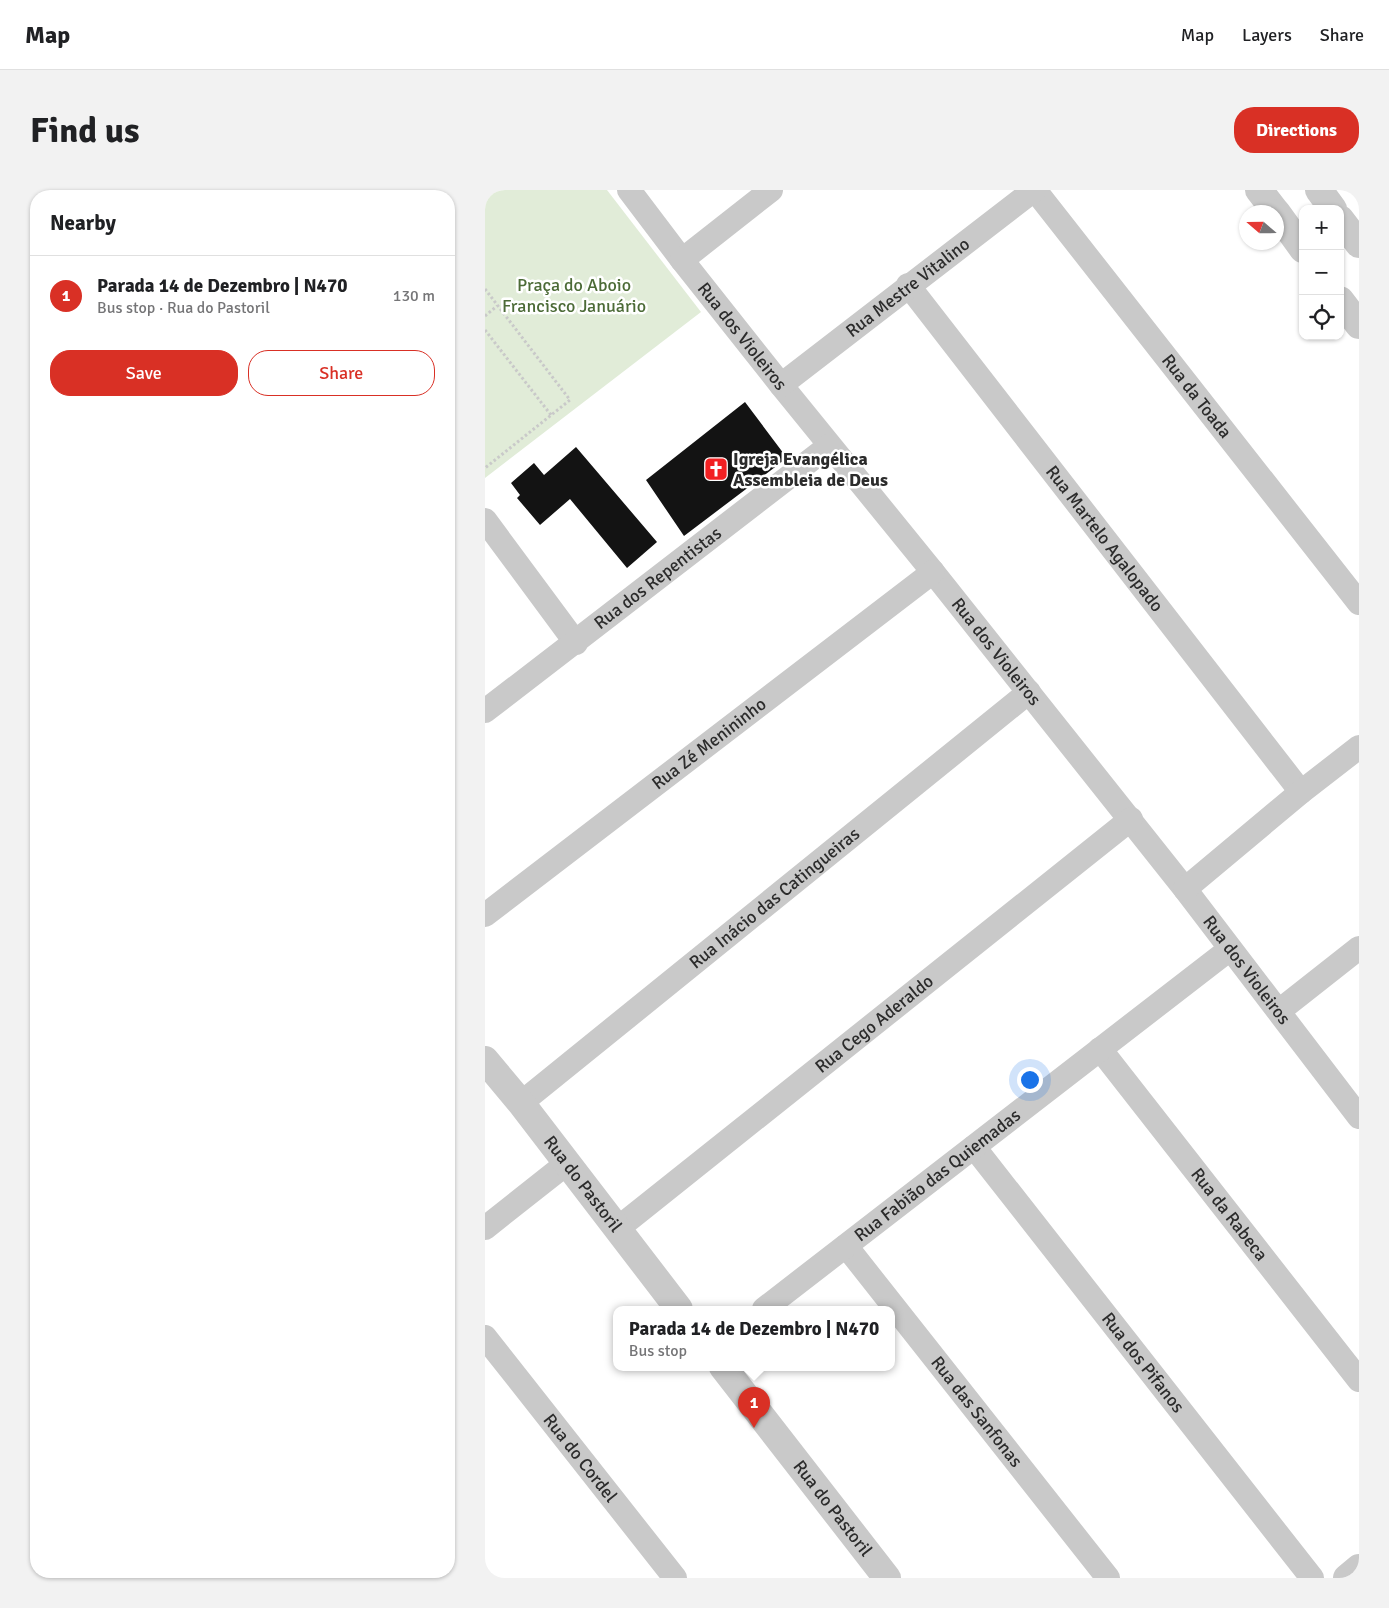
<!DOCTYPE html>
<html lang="en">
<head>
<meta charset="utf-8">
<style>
  :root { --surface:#fff; --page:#f2f2f2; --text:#202124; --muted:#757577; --line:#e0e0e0; --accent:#d93025 }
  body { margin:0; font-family:Signika,sans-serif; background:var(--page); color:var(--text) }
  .controls { position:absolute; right:15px; top:15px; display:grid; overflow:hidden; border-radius:10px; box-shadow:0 1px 4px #0004 }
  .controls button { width:45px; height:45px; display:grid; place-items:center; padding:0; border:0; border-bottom:1px solid var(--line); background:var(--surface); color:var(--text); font:25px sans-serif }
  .compass { position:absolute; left:754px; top:15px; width:45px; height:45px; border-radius:50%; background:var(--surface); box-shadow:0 1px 4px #0004; rotate:290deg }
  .you { position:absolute; left:544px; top:889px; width:18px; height:18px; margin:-12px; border:4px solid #fff; border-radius:50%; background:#1a73e8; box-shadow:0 0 0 8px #1a73e833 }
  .badge { display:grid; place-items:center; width:32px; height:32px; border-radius:50%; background:var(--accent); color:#fff; font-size:16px; font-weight:700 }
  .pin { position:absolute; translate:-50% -41px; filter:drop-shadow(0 1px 2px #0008) }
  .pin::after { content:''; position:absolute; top:26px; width:18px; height:15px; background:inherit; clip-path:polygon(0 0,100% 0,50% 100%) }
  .popup { position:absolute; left:128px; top:1116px; width:282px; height:65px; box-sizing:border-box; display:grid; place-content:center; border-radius:10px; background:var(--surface); filter:drop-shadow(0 1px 4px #0005); font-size:16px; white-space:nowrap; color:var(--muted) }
  .popup b { font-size:19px; color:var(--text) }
  .popup::after { content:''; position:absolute; left:50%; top:100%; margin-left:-10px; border:10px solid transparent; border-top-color:var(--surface) }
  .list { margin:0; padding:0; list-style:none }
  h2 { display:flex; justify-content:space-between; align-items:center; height:65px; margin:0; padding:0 20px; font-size:21px }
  h2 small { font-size:16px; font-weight:400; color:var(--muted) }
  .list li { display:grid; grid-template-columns:32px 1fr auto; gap:15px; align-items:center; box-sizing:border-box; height:80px; padding:0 20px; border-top:1px solid var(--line) }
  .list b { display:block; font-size:19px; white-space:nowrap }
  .list p { margin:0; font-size:16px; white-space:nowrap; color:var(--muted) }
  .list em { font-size:16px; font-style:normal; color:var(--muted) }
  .actions { display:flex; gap:10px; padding:15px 20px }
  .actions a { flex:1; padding:11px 0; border:1px solid var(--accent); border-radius:20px; text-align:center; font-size:18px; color:var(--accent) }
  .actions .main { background:var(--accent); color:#fff }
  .icon { flex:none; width:28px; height:28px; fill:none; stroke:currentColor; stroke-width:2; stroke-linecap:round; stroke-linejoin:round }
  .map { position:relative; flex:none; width:874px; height:1388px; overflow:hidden; border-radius:20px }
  header { display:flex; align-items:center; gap:30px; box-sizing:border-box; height:70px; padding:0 25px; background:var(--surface); border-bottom:1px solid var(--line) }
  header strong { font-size:24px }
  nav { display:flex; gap:28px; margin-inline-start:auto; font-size:18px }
  .intro { display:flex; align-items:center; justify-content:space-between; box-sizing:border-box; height:120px; padding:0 30px }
  h1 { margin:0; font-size:35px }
  .button { padding:12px 22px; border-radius:20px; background:var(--accent); color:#fff; font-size:18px; font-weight:700 }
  main { display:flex; gap:30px; padding:0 30px }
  aside { flex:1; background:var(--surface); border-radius:20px; box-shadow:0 1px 4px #0004 }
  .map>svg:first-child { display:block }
</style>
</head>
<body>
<header>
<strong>Map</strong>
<nav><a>Map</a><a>Layers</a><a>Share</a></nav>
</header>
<div class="intro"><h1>Find us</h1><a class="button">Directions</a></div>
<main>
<aside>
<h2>Nearby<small></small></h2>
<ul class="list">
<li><span class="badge">1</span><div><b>Parada 14 de Dezembro | N470</b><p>Bus stop · Rua do Pastoril</p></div><em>130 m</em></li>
</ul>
<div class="actions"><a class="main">Save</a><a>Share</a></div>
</aside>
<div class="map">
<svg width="874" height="1388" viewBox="0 0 874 1388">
  <rect width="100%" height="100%" fill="#fff"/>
  <path fill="#e1ecd8" d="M0,0H122L216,122L0,288Z"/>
  <path fill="#131313" d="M260,212L302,268L199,346L161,290Z
    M91,257L172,352L142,378L85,309L55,335L32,308L35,305L26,293L49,273L59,285Z"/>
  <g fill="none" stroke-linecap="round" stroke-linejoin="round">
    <path stroke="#c9c9c9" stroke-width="3" stroke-dasharray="2.5 2.5" stroke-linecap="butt" d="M0,99L85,210L0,278
      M0,126L12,116
      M0,140L66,225"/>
    <g stroke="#c9c9c9" stroke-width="24">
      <path id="s1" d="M144,0L197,70L296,195L448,382L700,699L874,927"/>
      <path id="s2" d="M550,0L874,413"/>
      <path d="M197,70L286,0"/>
      <path id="s3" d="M423,95L816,602"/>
      <path id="s4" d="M296,195L549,0"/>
      <path d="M0,330L91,453"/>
      <path id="s5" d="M0,521L344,256"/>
      <path d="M700,699L816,602L874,557"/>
      <path id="s6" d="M0,725L448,382"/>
      <path d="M794,821L874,758"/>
      <path id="s7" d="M615,859L874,1190"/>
      <path id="s8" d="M36,913L544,502"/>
      <path id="s9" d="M489,957L827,1388"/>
      <path d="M0,1038L81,974"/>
      <path id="s10" d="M132,1039L646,629"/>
      <path id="s11" d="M361,1056L623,1388"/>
      <path id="s12" d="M279,1119L745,759"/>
      <path id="s13" d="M0,1147L190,1388"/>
    </g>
    <g stroke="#c9c9c9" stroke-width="28">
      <path d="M774,0L791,22"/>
      <path d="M834,0L848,19"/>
      <path d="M792,23L818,59"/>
      <path d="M855,29L874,54"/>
      <path d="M855,110L874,135"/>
      <path id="s14" d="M0,870L36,913L194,1119"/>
      <path id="s15" d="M238,1177L402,1388"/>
      <path d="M862,1388L874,1378"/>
    </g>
  </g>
  <defs>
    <g id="church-square" transform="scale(1.25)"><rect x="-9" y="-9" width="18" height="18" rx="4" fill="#f22022" stroke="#fff"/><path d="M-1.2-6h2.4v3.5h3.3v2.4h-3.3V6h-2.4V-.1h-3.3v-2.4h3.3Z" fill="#fff"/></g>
  </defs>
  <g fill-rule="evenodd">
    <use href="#church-square" x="231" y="279"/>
  </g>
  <g text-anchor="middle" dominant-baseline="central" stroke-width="5" stroke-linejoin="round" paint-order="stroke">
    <g font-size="18" fill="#4c6b37" stroke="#fff">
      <text x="89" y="95">Praça do Aboio<tspan x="89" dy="21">Francisco Januário</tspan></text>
    </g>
    <g font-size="18" fill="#2c2c2c" stroke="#fff">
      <text stroke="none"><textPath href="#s4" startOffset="160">Rua Mestre Vitalino</textPath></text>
      <text stroke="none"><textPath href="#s1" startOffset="185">Rua dos Violeiros</textPath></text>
      <text stroke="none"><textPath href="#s2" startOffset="262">Rua da Toada</textPath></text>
      <text stroke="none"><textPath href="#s3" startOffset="321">Rua Martelo Agalopado</textPath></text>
      <text stroke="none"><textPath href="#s5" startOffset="218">Rua dos Repentistas</textPath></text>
      <text stroke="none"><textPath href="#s1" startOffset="590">Rua dos Violeiros</textPath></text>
      <text stroke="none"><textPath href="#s6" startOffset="282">Rua Zé Menininho</textPath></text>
      <text stroke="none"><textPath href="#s8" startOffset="326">Rua Inácio das Catingueiras</textPath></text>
      <text stroke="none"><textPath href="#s1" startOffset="995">Rua dos Violeiros</textPath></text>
      <text stroke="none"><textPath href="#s10" startOffset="329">Rua Cego Aderaldo</textPath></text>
      <text stroke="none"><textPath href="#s12" startOffset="219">Rua Fabião das Quiemadas</textPath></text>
      <text stroke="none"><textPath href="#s14" startOffset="158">Rua do Pastoril</textPath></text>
      <text stroke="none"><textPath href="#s7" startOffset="210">Rua da Rabeca</textPath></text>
      <text stroke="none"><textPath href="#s9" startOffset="274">Rua dos Pifanos</textPath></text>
      <text stroke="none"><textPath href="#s11" startOffset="211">Rua das Sanfonas</textPath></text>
      <text stroke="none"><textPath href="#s13" startOffset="154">Rua do Cordel</textPath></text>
      <text stroke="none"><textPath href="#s15" startOffset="179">Rua do Pastoril</textPath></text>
    </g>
    <g font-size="18" font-weight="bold" fill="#2c2c2c" stroke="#fff" text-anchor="start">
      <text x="248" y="269">Igreja Evangélica<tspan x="248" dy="21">Assembleia de Deus</tspan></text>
    </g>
  </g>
</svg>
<div class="controls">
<button>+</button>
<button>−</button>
<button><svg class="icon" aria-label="locate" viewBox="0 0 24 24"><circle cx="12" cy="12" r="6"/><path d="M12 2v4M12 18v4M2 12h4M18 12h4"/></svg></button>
</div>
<svg class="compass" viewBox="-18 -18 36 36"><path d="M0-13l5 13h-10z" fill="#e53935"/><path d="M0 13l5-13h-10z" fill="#757577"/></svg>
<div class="you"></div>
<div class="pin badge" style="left:269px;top:1238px">1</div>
<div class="popup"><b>Parada 14 de Dezembro | N470</b>Bus stop</div>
</div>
</main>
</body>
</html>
